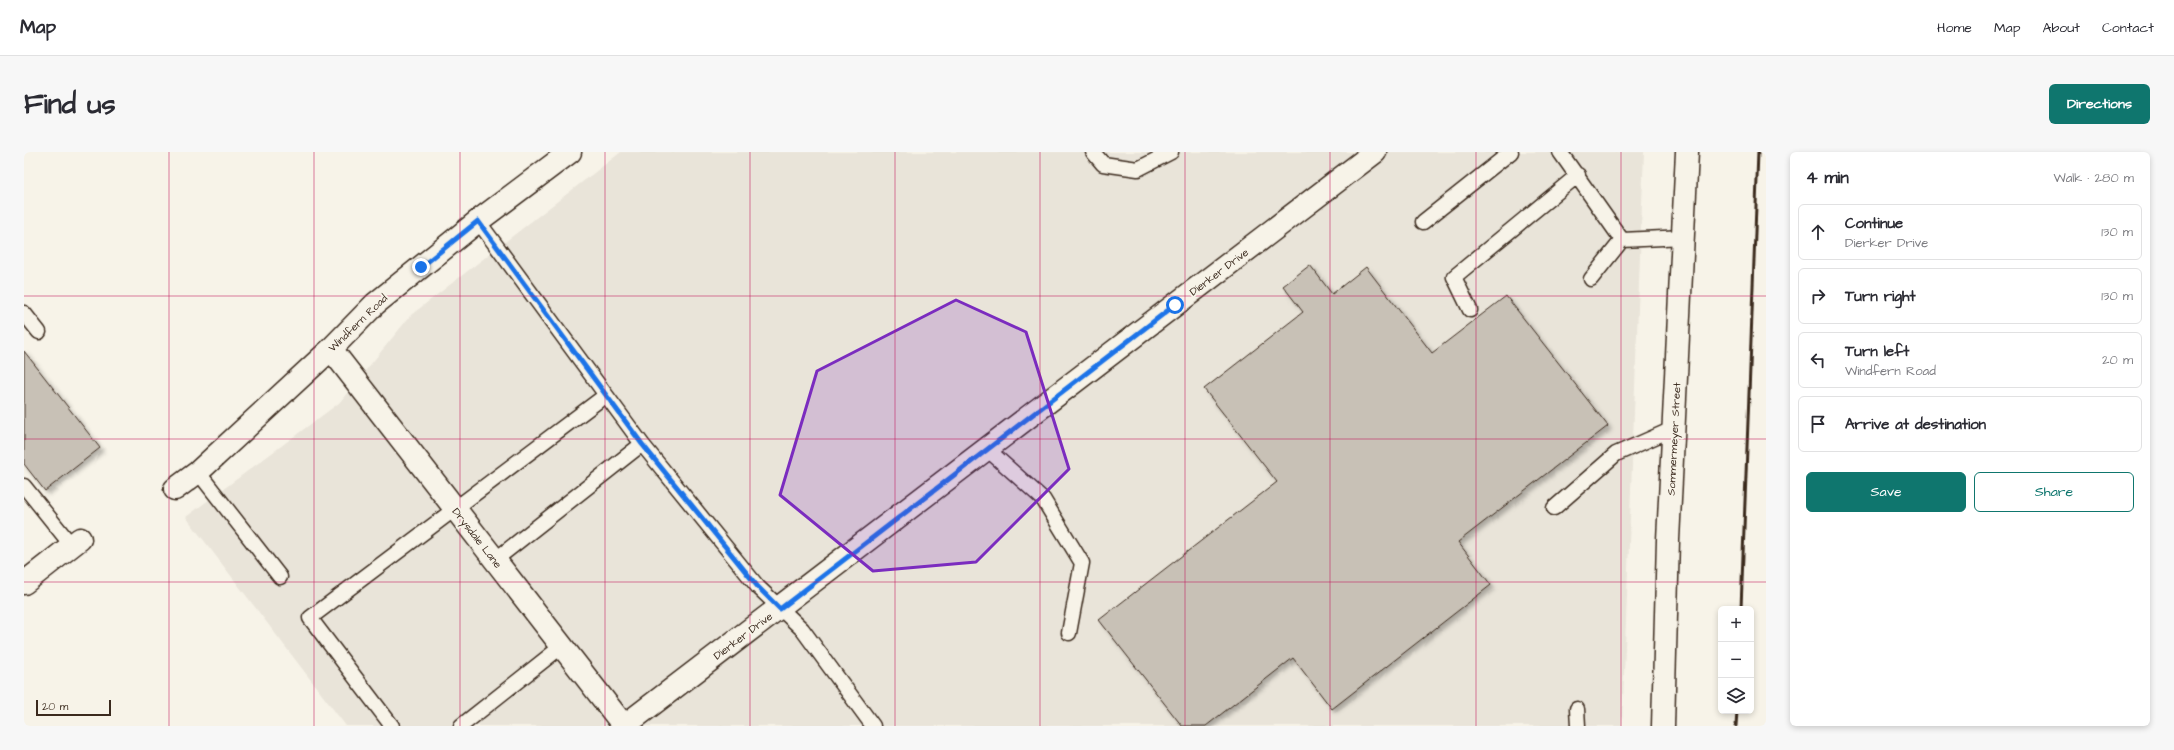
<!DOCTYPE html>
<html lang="en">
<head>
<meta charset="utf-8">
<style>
  :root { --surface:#fff; --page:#f7f7f7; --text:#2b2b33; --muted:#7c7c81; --line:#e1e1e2; --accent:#0f766e }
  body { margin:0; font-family:"Architects Daughter",sans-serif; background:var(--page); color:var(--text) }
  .controls { position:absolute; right:12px; bottom:12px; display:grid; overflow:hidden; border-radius:6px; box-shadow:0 2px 6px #0003 }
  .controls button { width:36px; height:36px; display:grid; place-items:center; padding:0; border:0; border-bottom:1px solid var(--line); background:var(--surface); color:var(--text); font:20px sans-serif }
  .scale { position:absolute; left:12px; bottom:10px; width:75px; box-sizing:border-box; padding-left:4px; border:2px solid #3b2a1e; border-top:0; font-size:11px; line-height:14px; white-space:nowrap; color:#3b2a1e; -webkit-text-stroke:3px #f7f3e8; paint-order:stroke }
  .stop { position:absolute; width:12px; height:12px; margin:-9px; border:3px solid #1a73e8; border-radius:50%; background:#fff }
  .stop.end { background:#1a73e8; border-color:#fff; box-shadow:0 1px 4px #0008 }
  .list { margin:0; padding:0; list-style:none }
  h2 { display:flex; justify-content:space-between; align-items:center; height:52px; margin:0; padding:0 16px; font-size:17px }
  h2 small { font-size:13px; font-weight:400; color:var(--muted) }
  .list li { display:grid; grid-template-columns:26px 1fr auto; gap:12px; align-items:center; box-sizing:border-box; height:56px; margin:0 8px 8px; padding:0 8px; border:1px solid var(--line); border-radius:6px }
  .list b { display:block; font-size:15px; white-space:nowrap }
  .list p { margin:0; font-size:13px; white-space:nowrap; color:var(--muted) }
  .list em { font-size:13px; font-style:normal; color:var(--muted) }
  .actions { display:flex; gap:8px; padding:12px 16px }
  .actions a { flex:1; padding:9px 0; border:1px solid var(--accent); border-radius:6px; text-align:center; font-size:14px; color:var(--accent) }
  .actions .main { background:var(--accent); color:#fff }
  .icon { flex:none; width:22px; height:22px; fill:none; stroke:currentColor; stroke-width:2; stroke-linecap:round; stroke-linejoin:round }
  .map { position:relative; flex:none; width:1742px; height:574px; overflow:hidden; border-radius:6px }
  header { display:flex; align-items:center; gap:24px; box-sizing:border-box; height:56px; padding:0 20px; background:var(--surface); border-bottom:1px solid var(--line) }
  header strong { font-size:19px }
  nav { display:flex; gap:22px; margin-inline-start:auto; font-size:14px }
  .intro { display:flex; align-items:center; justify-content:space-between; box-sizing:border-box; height:96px; padding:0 24px }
  h1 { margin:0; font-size:28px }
  .button { padding:10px 18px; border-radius:6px; background:var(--accent); color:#fff; font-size:14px; font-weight:700 }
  main { display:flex; gap:24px; padding:0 24px }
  aside { flex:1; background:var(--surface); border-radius:6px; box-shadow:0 2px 6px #0003 }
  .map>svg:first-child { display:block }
</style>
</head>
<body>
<header>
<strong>Map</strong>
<nav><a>Home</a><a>Map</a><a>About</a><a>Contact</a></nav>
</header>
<div class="intro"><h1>Find us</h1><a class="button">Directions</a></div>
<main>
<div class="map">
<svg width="1742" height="574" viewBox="0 0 1742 574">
  <defs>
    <filter id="shadow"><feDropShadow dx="3.5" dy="3.5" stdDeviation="2" flood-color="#0004"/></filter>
  </defs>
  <rect width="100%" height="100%" fill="#f7f3e8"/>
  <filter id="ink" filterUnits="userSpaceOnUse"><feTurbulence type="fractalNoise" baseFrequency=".025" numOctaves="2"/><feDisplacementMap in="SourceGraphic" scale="8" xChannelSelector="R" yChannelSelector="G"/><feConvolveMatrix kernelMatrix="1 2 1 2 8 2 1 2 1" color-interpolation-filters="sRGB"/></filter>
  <g filter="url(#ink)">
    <path fill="#e9e4d9" d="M597,0H1620L1598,574H322L162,365L315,251L387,163Z"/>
    <path fill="#c8c1b6" stroke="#3b2a1e" filter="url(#shadow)" d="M1286,113L1308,142L1342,115L1408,201L1482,144L1584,274L1434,390L1467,433L1308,557L1269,506L1182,574H1158L1075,468L1253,330L1180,237L1279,160L1259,134Z
      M0,199L76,296L21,339L0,312Z"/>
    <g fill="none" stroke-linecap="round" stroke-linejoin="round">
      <g stroke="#3b2a1e" stroke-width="17">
        <path id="service" d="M1069,0L1079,12L1114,17L1147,0
          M1536,0L1598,88L1660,85
          M454,69L618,292
          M1399,70L1487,0
          M1567,127L1598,88
          M1446,158L1430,125L1554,23
          M0,161L15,180
          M963,297L1019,347L1058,411L1045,481
          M174,320L256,425
          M0,334L48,394
          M1530,356L1592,302L1651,276
          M471,408L618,292L734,435L778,477L849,574
          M1553,557L1554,574
          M368,574L286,466L582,243
          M437,574L538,494"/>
      </g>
      <g stroke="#3b2a1e" stroke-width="25">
        <path id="minor" d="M307,197L600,574
          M151,337L174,320L307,197L351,152L454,69L546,0
          M0,431L56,387
          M600,574L1351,0"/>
      </g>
      <g stroke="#3b2a1e" stroke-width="25">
        <path id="tertiary" d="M1639,574L1644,388L1663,0"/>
      </g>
      <use href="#service" stroke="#f7f3e8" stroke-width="14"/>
      <use href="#minor" stroke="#f7f3e8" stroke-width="22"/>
      <use href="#tertiary" stroke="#f7f3e8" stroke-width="22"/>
      <path stroke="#3b2a1e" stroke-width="3" d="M1717,457L1734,0
        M1712,574L1713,559"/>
    </g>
  </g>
  <g fill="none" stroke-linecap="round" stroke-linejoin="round" filter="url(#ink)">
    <path stroke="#1a73e8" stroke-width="5" d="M397,115L454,69L618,292L734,435L756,457L1151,153"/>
  </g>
  <path fill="#7b2cbf" fill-opacity="0.2" stroke="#7b2cbf" stroke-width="3" stroke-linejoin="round" d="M932,148L1002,180L1045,317L952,410L849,419L756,343L793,219Z"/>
  <path fill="none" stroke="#c2185b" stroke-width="1" stroke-opacity="0.55" d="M145,0V574M290,0V574M436,0V574M581,0V574M726,0V574M871,0V574M1016,0V574M1161,0V574M1306,0V574M1452,0V574M1597,0V574M0,144H1742M0,287H1742M0,430H1742"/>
  <g text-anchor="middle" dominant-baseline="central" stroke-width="4" stroke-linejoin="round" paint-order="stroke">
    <g font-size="11" fill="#3b2a1e" stroke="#f7f3e8">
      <text transform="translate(1195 120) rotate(-37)">Dierker Drive</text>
      <text transform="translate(334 171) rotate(-44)">Windfern Road</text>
      <text transform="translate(1650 287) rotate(-87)">Sommermeyer Street</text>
      <text transform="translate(453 386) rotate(52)">Drysdale Lane</text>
      <text transform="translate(719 484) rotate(-37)">Dierker Drive</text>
    </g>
  </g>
</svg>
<div class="controls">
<button>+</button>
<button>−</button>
<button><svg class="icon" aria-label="layers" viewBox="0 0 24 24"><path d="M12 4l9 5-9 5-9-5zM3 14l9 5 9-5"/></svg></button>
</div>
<div class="scale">20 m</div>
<div class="stop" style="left:1151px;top:153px"></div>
<div class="stop end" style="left:397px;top:115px"></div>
</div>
<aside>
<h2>4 min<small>Walk · 280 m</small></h2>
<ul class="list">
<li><svg class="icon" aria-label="ahead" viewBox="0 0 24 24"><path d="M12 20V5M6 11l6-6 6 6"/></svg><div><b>Continue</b><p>Dierker Drive</p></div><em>130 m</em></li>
<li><svg class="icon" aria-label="right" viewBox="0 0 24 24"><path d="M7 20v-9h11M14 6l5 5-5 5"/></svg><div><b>Turn right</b></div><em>130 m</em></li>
<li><svg class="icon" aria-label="left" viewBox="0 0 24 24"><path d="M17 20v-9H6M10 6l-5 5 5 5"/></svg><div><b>Turn left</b><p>Windfern Road</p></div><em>20 m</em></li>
<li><svg class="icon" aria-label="arrive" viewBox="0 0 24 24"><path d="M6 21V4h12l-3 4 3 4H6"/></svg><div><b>Arrive at destination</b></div></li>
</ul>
<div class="actions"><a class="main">Save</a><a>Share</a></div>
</aside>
</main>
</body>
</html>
